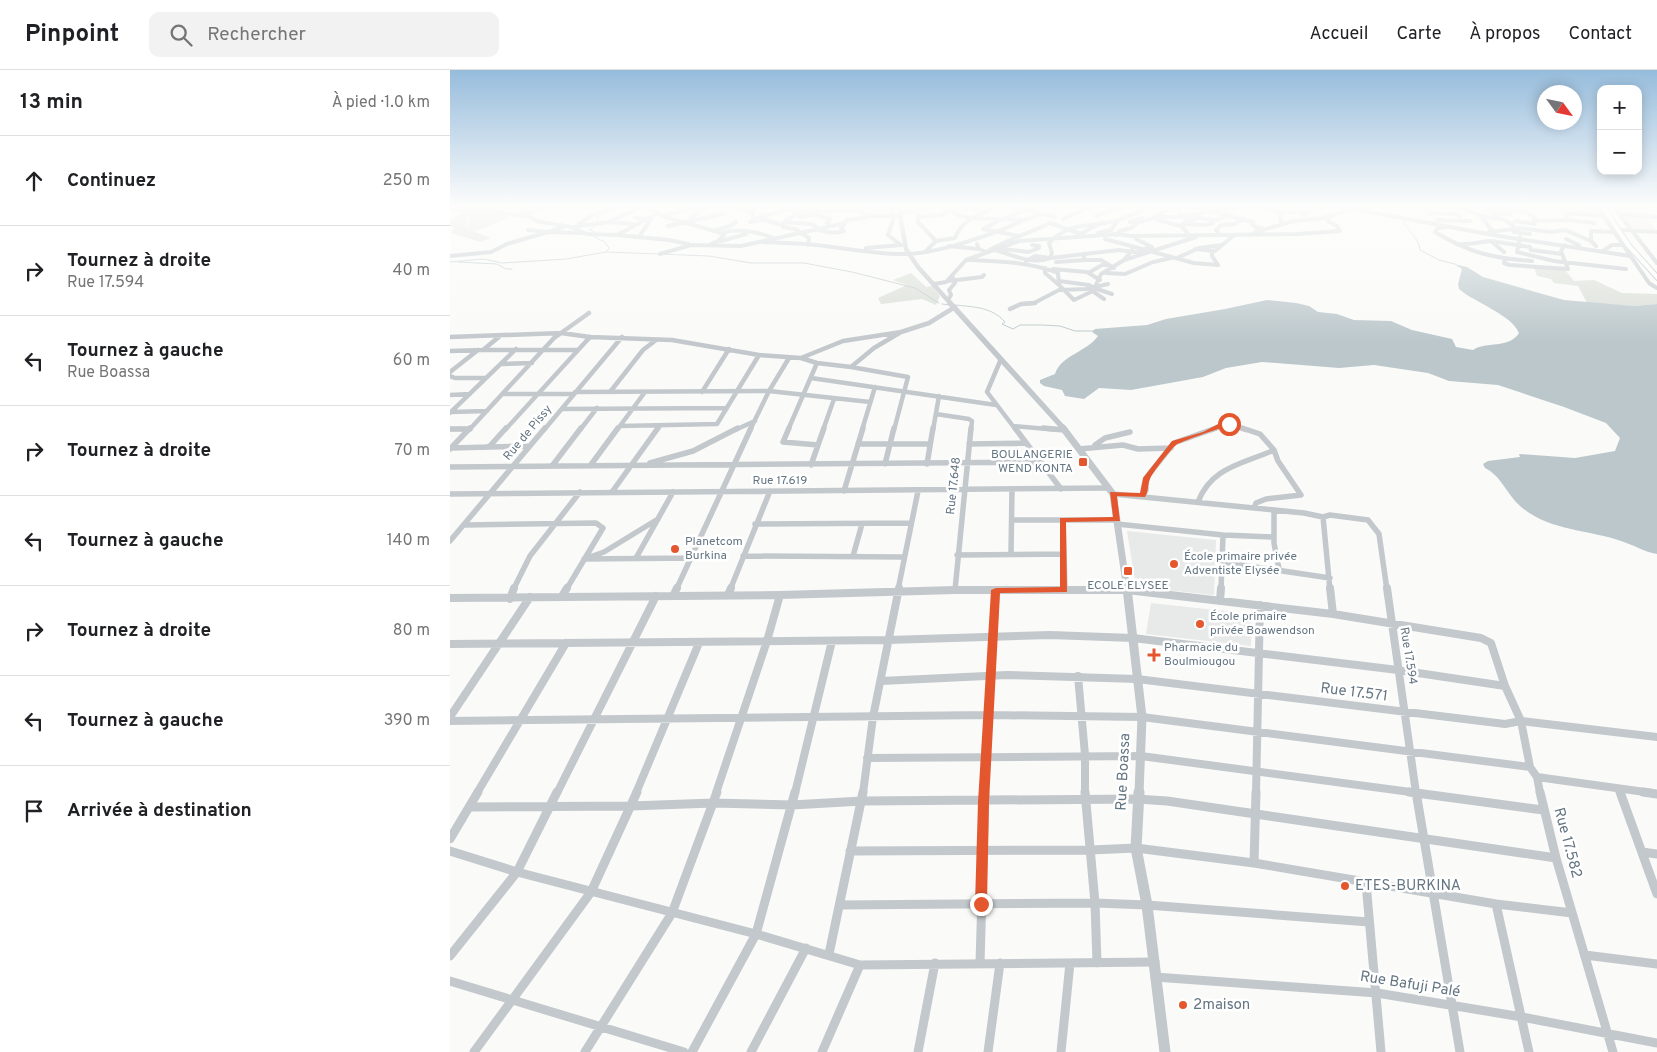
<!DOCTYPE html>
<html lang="fr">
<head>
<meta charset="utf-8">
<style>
  :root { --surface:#fff; --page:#f2f2f2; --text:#202124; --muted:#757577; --line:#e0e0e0 }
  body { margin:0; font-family:Overpass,sans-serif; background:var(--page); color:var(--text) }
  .controls { position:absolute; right:15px; top:15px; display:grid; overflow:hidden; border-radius:10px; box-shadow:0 2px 12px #0003 }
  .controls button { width:45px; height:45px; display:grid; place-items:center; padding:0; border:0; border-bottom:1px solid var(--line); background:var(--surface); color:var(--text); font:25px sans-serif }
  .compass { position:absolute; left:1087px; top:15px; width:45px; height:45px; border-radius:50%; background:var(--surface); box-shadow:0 2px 12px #0003; rotate:123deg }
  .stop { position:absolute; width:15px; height:15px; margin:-11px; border:4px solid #e4572e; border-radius:50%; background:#fff }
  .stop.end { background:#e4572e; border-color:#fff; box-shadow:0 1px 5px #0008 }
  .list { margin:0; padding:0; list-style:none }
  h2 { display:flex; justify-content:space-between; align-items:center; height:65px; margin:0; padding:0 20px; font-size:21px }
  h2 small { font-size:16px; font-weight:400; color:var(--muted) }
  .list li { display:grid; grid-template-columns:32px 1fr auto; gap:15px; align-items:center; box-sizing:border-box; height:90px; padding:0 20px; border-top:1px solid var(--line) }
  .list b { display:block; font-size:19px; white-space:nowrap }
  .list p { margin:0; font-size:16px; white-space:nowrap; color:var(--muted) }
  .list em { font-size:16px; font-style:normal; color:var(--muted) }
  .icon { flex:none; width:28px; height:28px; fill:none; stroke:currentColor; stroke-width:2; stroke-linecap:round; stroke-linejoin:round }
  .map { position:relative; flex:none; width:1207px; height:982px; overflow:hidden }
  header { display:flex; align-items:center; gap:30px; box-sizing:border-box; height:70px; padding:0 25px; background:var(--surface); border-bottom:1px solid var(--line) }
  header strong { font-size:24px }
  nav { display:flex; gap:28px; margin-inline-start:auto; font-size:18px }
  .search { width:350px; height:45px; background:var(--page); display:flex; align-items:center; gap:12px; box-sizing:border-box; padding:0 18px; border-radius:10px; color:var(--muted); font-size:19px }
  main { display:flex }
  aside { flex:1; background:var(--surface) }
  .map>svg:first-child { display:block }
</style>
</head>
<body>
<header>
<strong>Pinpoint</strong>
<div class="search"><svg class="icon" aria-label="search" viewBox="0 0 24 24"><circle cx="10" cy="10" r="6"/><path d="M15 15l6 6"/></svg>Rechercher</div>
<nav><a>Accueil</a><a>Carte</a><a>À propos</a><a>Contact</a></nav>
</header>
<main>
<aside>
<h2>13 min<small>À pied · 1.0 km</small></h2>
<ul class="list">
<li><svg class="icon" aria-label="ahead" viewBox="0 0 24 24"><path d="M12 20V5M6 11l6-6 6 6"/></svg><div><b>Continuez</b></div><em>250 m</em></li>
<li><svg class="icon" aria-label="right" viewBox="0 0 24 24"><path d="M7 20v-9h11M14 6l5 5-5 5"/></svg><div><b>Tournez à droite</b><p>Rue 17.594</p></div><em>40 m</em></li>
<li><svg class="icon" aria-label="left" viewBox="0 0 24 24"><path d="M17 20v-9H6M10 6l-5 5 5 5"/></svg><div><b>Tournez à gauche</b><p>Rue Boassa</p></div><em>60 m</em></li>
<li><svg class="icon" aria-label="right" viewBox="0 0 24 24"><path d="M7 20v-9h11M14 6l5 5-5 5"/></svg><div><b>Tournez à droite</b></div><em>70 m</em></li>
<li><svg class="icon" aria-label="left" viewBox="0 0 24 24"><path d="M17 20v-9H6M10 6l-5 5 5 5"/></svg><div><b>Tournez à gauche</b></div><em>140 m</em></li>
<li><svg class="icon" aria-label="right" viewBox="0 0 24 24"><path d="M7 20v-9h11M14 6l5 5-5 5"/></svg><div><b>Tournez à droite</b></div><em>80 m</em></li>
<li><svg class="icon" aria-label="left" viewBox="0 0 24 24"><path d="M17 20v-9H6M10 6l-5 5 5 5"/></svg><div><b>Tournez à gauche</b></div><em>390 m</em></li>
<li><svg class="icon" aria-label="arrive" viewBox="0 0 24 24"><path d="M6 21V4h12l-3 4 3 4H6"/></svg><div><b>Arrivée à destination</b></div></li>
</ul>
</aside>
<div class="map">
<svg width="1207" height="982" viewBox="0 0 1207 982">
  <rect width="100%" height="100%" fill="#fafaf8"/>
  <path fill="#e8e9e9" d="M1051,135H1143L1151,146L1052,138Z
    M1163,135H1190L1200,145L1195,146L1206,161L1182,159Z
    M677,461L766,470L764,525L686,517Z
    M701,533L802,544L801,576L696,564Z"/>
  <path fill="#dadfd7" d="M13,141H27L18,147L16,158L41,168L30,172L2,163L4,158L0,156V151Z
    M29,141L55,145L58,148L25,161L17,158L20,146Z
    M1084,197L1115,200L1124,211L1144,210L1172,223L1207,224V234L1184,236L1137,233L1128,216L1104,213L1101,209L1087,206Z
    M461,203L476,217L482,216L490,226L486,235L472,229L431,234L428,228L457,215L443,210Z"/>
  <path fill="#bbc7cb" d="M1004,194L1017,197L1033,207L1114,230L1184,236L1207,234V484C1194,482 1184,475 1171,471C1137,459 1096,461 1068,434C1056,422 1050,405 1035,398L1033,394L1038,391L1070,387L1069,384L1125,388L1165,381L1170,368L1156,353L1114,337L1048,315L999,311L978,303L924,295L889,298L812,292L776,298L753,307L681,320L649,318L634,329L615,326L612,320L594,316L590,313V310L605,304C611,285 637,282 648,266L642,262L645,259L697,255L716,249L775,239L817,230L846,233L859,236L868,242L887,244L904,250L941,251L962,260L1002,269L1006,277L1023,280C1036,271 1059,279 1069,263C1061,244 1025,233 1009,219L1008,214L1012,199Z"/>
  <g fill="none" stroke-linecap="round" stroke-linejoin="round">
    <path stroke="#bbc7cb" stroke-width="1" d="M953,135L957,142L952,149C957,161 970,169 970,180L989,190L1005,194
      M157,181L159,178L155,172L144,167L145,162L139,160L147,155L146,151L149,147L144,145L142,141L158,135
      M0,192L34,189L52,193L116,189L156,182L259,186L301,193H354L402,202L465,218L489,233
      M8,192L47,194L56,199H62
      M492,234L500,235
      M505,235C524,237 542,237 555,252L552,254L563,259L570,255H592L610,256L625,261H644"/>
    <g stroke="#b4b9bd" stroke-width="2">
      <path id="trunk" d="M1149,135H1154L1181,175L1207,204V210L1177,177Z"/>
    </g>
    <path stroke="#c3c8cc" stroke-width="4" d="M71,135L70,139L86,151L121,157L137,164L167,165
      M193,135L215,147L272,163
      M271,135L305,136
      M307,135L302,144L303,147L333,155
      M333,135L344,141L410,140
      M411,135L410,141L416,146H451
      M442,135L443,150L438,165L451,175
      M467,135L468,152L486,171L476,181
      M558,135L605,147
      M593,135L606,138
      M724,135L730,139L731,145L734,147
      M737,135L803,152L802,154L805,157L812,158
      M805,135L820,138L830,144L832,155
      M846,135L862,138
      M882,135L1049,166L1180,186
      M972,135L981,144
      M1026,135L1037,136
      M1038,135L1036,137L1038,140L1063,155L1065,162
      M1146,135L1199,213L1207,218
      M1162,135L1207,193
      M489,136L508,145L520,148L574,150L591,144
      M412,137L437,135
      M508,137L534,141
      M1006,138L1010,137L1031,146L1050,149
      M1037,138L1076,141L1085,148L1084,150
      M283,139L303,142
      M0,140L39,141L78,146
      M767,140L807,135
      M350,142L335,151L333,157L345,159L359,168L358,175
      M828,142H856
      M208,143L167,165L219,170L238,174
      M450,143L491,135
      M980,143L1008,144L1009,146
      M1043,143L1060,144
      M74,144L99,135
      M1169,144L1207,147
      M367,145L380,149L377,152L380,156
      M854,145L862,138L875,135
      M211,146L253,135
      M646,146L674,135
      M1031,146L1043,162
      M349,147L370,144
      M468,147L492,145L513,135
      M703,147H734L760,141
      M741,147L767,150L778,145L775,144
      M185,148L201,149L189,167
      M316,149L300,152L307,148L339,139
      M554,149L575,140
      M613,149L644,135
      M239,150L250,141L248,140L261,135
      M550,150L533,159L569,166
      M707,150L731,156L737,162L736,165
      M987,150L1020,151
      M161,151L195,135
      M1065,151L1085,154
      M1084,151L1118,150
      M334,152L362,154L368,158
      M680,152L692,148
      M1145,153L1118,150L1116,143L1154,146
      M129,154L141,146L170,135
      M733,154L754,155L763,153
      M218,156L273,144
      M730,156L737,150H744
      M113,157L98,162L133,163
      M123,157L159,152L185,154
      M995,157L988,158L985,162C1020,183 1042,188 1082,191
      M367,159C376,162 384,164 394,161L391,158L397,150L418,147
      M1173,160L1207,162
      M263,161L280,156L286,152
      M805,162L844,151L874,148L901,139
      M1039,162L1071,158L1100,162L1115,160L1141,171L1146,176
      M1064,162L1080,164
      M648,163L661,160L667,152
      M628,165L653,152
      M666,165L670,161L681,158L688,152L701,149L720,138
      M770,165L766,160L771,155L784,154L794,149
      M1070,167L1067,182L1104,191L1176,199
      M655,169L744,193L768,195L762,186V182
      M686,169L702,177L695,179
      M1116,169L1129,175
      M271,171L296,164
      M486,171L505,168C513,147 532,145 550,135
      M1041,171L1080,177L1081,180L1112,184
      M1141,171V161L1163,162
      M312,172C330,173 348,173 366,175C396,178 426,185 457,184C489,183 545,164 574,150
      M261,174L268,171L274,165L272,163C289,157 308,162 324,168
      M527,174L529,179L536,182C556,170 579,163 600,153L631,164
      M1006,174C1019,175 1029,172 1041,171L1054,182
      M499,176L529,179
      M416,178L451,175
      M553,179L579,182L589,178V176L582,175
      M745,179L765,181L783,166
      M545,180C563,185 581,195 600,188L602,183L599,173C621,150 641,158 668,150C694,142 693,133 724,137
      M1153,181L1162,175H1172
      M210,184L241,175L291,176L395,153
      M633,184L635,190H651L664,198
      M0,186L41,182L57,174L98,162L78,160
      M727,188L749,178L772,175
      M1055,189L1054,193L1060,195L1118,199L1111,181L1115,175
      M518,190C548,191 580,192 608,203L609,215L624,230L647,219L639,215L609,211
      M674,190L746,167
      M576,191L585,186L600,188L669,180L694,183
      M606,192L635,190
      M595,198V203L609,215
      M603,199L637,202L650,210
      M640,202L652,195H658
      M656,203L675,204L703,192L721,188L719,186
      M498,211L532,207L534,205
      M484,214L496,212L516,190L569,171L668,164L681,166L847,164L890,161L887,156L878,151L879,147
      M645,217L651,204L674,190L682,180
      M647,219L662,224
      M644,222L654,229
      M498,230L501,225L499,220L505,213L503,208
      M573,234L584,233L609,220L636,219L658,214"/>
    <path stroke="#c3c8cc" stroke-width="4.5" d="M560,239L571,234L585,233
      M0,267L111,263L140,267L222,270L309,285L351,288L393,271L451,262
      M33,280H128
      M0,281L33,280L50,266
      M551,289L537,322L566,360
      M367,293L401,297L424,278L451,262L479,253L505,237
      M51,294L82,293
      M401,297L458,307L444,360
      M0,302L28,280
      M0,306L5,308H36
      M361,308L546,335
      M125,322L319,321L420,332
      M160,322L193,280L206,270
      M252,322L279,279
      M54,324H123
      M0,325L20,324
      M112,339L277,338
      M1,342L37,341
      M0,343L66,279
      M486,344L519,349L522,351L521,360
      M170,356L267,354L309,285
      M563,356L609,360
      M0,359H20
      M19,360L104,268L139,243
      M55,360L140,267
      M94,360L172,267
      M130,360L147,338
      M167,360L195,322
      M207,360L210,356
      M285,360L305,351
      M300,360L319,321L339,288
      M338,360L367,293L351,288
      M373,360L384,329
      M412,360L425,317
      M483,360L489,326
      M762,360L778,354L796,360"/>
    <path stroke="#c3c8cc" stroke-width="5.5" d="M339,358L333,372L368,375
      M565,358L611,419
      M593,358L615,360
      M792,358L810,364L824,380L828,391L851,425L816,429L806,433L804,438
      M0,359H20
      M408,374H480
      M519,374L576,373
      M645,375L655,368L680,362
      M39,377L56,358
      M1,378L79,376
      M0,379L20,358
      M629,379L673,375L688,379L721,378
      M200,393L243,381L288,358
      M435,394L444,358
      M477,394L483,358
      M361,395L374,358
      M102,396L131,358
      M140,396L168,358
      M0,397L591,392
      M394,421L413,358
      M162,422L208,358
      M0,424L659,418
      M663,424L854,443L873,447L880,445L918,450L929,464L937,520
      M693,426L696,420V408L724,373L766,358
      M748,432C761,397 793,394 824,380
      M824,440V473L829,499
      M873,447L880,520
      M563,450H667
      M613,450L615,520
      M305,454L460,453
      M667,454L773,465L824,467
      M15,455L146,453L153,458L116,520
      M0,471L95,358
      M561,484L562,420
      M507,485L613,484
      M293,486L454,487
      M403,486L412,454
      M140,487L154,482L208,449
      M186,488L223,422
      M134,489L240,488
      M772,492L880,508
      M63,520L80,486L130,422
      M226,520L301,358
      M280,520L320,421
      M448,520L468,421
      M505,520L521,358
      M771,520L773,465"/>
    <path stroke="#c3c8cc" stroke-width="8" d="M880,518L883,544
      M937,518L966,723
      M278,525L281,518
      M112,526L117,518
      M223,526L227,518
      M0,528L330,525L505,520H677L883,544L1031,568L1041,573L1055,616L1071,651L1080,697L1087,707L1090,723
      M60,529L64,518
      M770,531L771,518
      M0,574L438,570L600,565L683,568L948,600L1055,616
      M628,606L635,685V723
      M431,611L557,605L687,609L1055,654L1071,651L1207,667
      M0,647L80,527
      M0,651L539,645L692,647L1080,697
      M417,688L691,686L968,723
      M1087,707L1202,723
      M1169,719L1171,723
      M27,723L116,573
      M107,723L206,526
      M186,723L249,573
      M266,723L317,571L330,525
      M345,723L382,571
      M413,723L423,647L449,518
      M534,723L546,520
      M806,723L810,535"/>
    <path stroke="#c3c8cc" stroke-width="9" d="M635,722L645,833L647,893
      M959,722L1093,740
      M966,722L1010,982
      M1090,722L1106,788L1163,982
      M1170,722L1207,824
      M1193,722L1207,724
      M20,737L181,736L263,733L342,735L412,731L687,729L717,731L1106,788
      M0,769L28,722
      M0,781L67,802L306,864L410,895L705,892
      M400,781L641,780L686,778L804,793L1046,834L1122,843
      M1192,782L1207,784
      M804,793L806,722
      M916,813L931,982
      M1046,834L1079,982
      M391,835L645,833L697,835L919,852
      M379,884L413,722
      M1135,885L1207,894
      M0,886L67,802L107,722
      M530,893L535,722
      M705,907L927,923L1072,947L1207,973
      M0,911L234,982
      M24,982L141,822L187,722
      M135,982L222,843L267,722
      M242,982L306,864L345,722
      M301,982L356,878
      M372,982L410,895
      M468,982L485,893
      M538,982L550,893
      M611,982L620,893"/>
    <path stroke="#c3c8cc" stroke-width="4.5" d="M448,135L456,179L468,197L501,234"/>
    <path stroke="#c3c8cc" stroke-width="5.5" d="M500,233L615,360"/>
    <path stroke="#c3c8cc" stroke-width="7" d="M613,358L663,424L677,520"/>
    <path stroke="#c3c8cc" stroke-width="9" d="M677,518L692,647L689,723"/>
    <path stroke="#c3c8cc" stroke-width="11" d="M689,722L686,778L697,835L715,982"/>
    <use href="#trunk" fill="#fff" fill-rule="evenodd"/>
  </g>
  <linearGradient id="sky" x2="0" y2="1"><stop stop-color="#96bcdc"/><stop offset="0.5" stop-color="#fdfdfc"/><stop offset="1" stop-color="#fdfdfc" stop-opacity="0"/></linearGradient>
  <rect width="1207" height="272" fill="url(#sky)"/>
  <path fill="#e4572e" d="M781,352V355C776,356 729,372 726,375C721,379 702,403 700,409C697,416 699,421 695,427L667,426L670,451L616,452L617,522L550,523L539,732L537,834L535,837L531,839L527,837L525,834L528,732L541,520L546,518L610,517V448L663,447L660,422L690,423L693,408L722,371L753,362L770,353Z"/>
  <g fill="#e4572e" stroke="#fff" stroke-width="2">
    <rect x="628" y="387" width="10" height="10" rx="2.5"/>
    <circle cx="225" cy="479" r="5"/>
    <circle cx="724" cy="494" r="5"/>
    <rect x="673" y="496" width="10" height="10" rx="2.5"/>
    <circle cx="750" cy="554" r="5"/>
    <path d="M701.5 577.5h5v5h5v5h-5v5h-5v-5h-5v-5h5z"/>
    <circle cx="895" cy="816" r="5"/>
    <circle cx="733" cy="935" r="5"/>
  </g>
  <g text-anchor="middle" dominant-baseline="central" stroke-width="5" stroke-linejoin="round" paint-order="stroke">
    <g font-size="12" fill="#657683" stroke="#fff">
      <text transform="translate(78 363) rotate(-50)">Rue de Pissy</text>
      <text x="330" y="411">Rue 17.619</text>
      <text transform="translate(504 416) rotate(-84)">Rue 17.648</text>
      <text transform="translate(958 586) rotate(81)">Rue 17.594</text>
    </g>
    <g font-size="12" fill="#657683" stroke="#fff" text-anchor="start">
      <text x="623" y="385" text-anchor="end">BOULANGERIE<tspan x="623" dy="14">WEND KONTA</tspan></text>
      <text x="235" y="472">Planetcom<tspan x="235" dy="14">Burkina</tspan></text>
      <text x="734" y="487">École primaire privée<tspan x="734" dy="14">Adventiste Elysée</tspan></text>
      <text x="678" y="516" text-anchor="middle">ECOLE ELYSEE</text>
      <text x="760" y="547">École primaire<tspan x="760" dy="14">privée Boawendson</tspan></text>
      <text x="714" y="578">Pharmacie du<tspan x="714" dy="14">Boulmiougou</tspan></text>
    </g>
    <g font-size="15" fill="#657683" stroke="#fff">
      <text transform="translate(904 623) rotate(7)">Rue 17.571</text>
      <text transform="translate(674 702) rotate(-87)">Rue Boassa</text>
      <text transform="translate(1117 773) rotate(75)">Rue 17.582</text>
      <text transform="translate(960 915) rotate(9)">Rue Bafuji Palé</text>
    </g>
    <g font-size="15" fill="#657683" stroke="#fff" text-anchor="start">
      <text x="905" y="816">ETES-BURKINA</text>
      <text x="743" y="935">2maison</text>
    </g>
  </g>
</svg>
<div class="controls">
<button>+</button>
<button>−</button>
</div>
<svg class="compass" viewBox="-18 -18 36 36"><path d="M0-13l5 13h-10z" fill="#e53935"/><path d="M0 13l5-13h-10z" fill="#757577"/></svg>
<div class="stop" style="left:779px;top:354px"></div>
<div class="stop end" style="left:531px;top:834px"></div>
</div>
</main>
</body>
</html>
